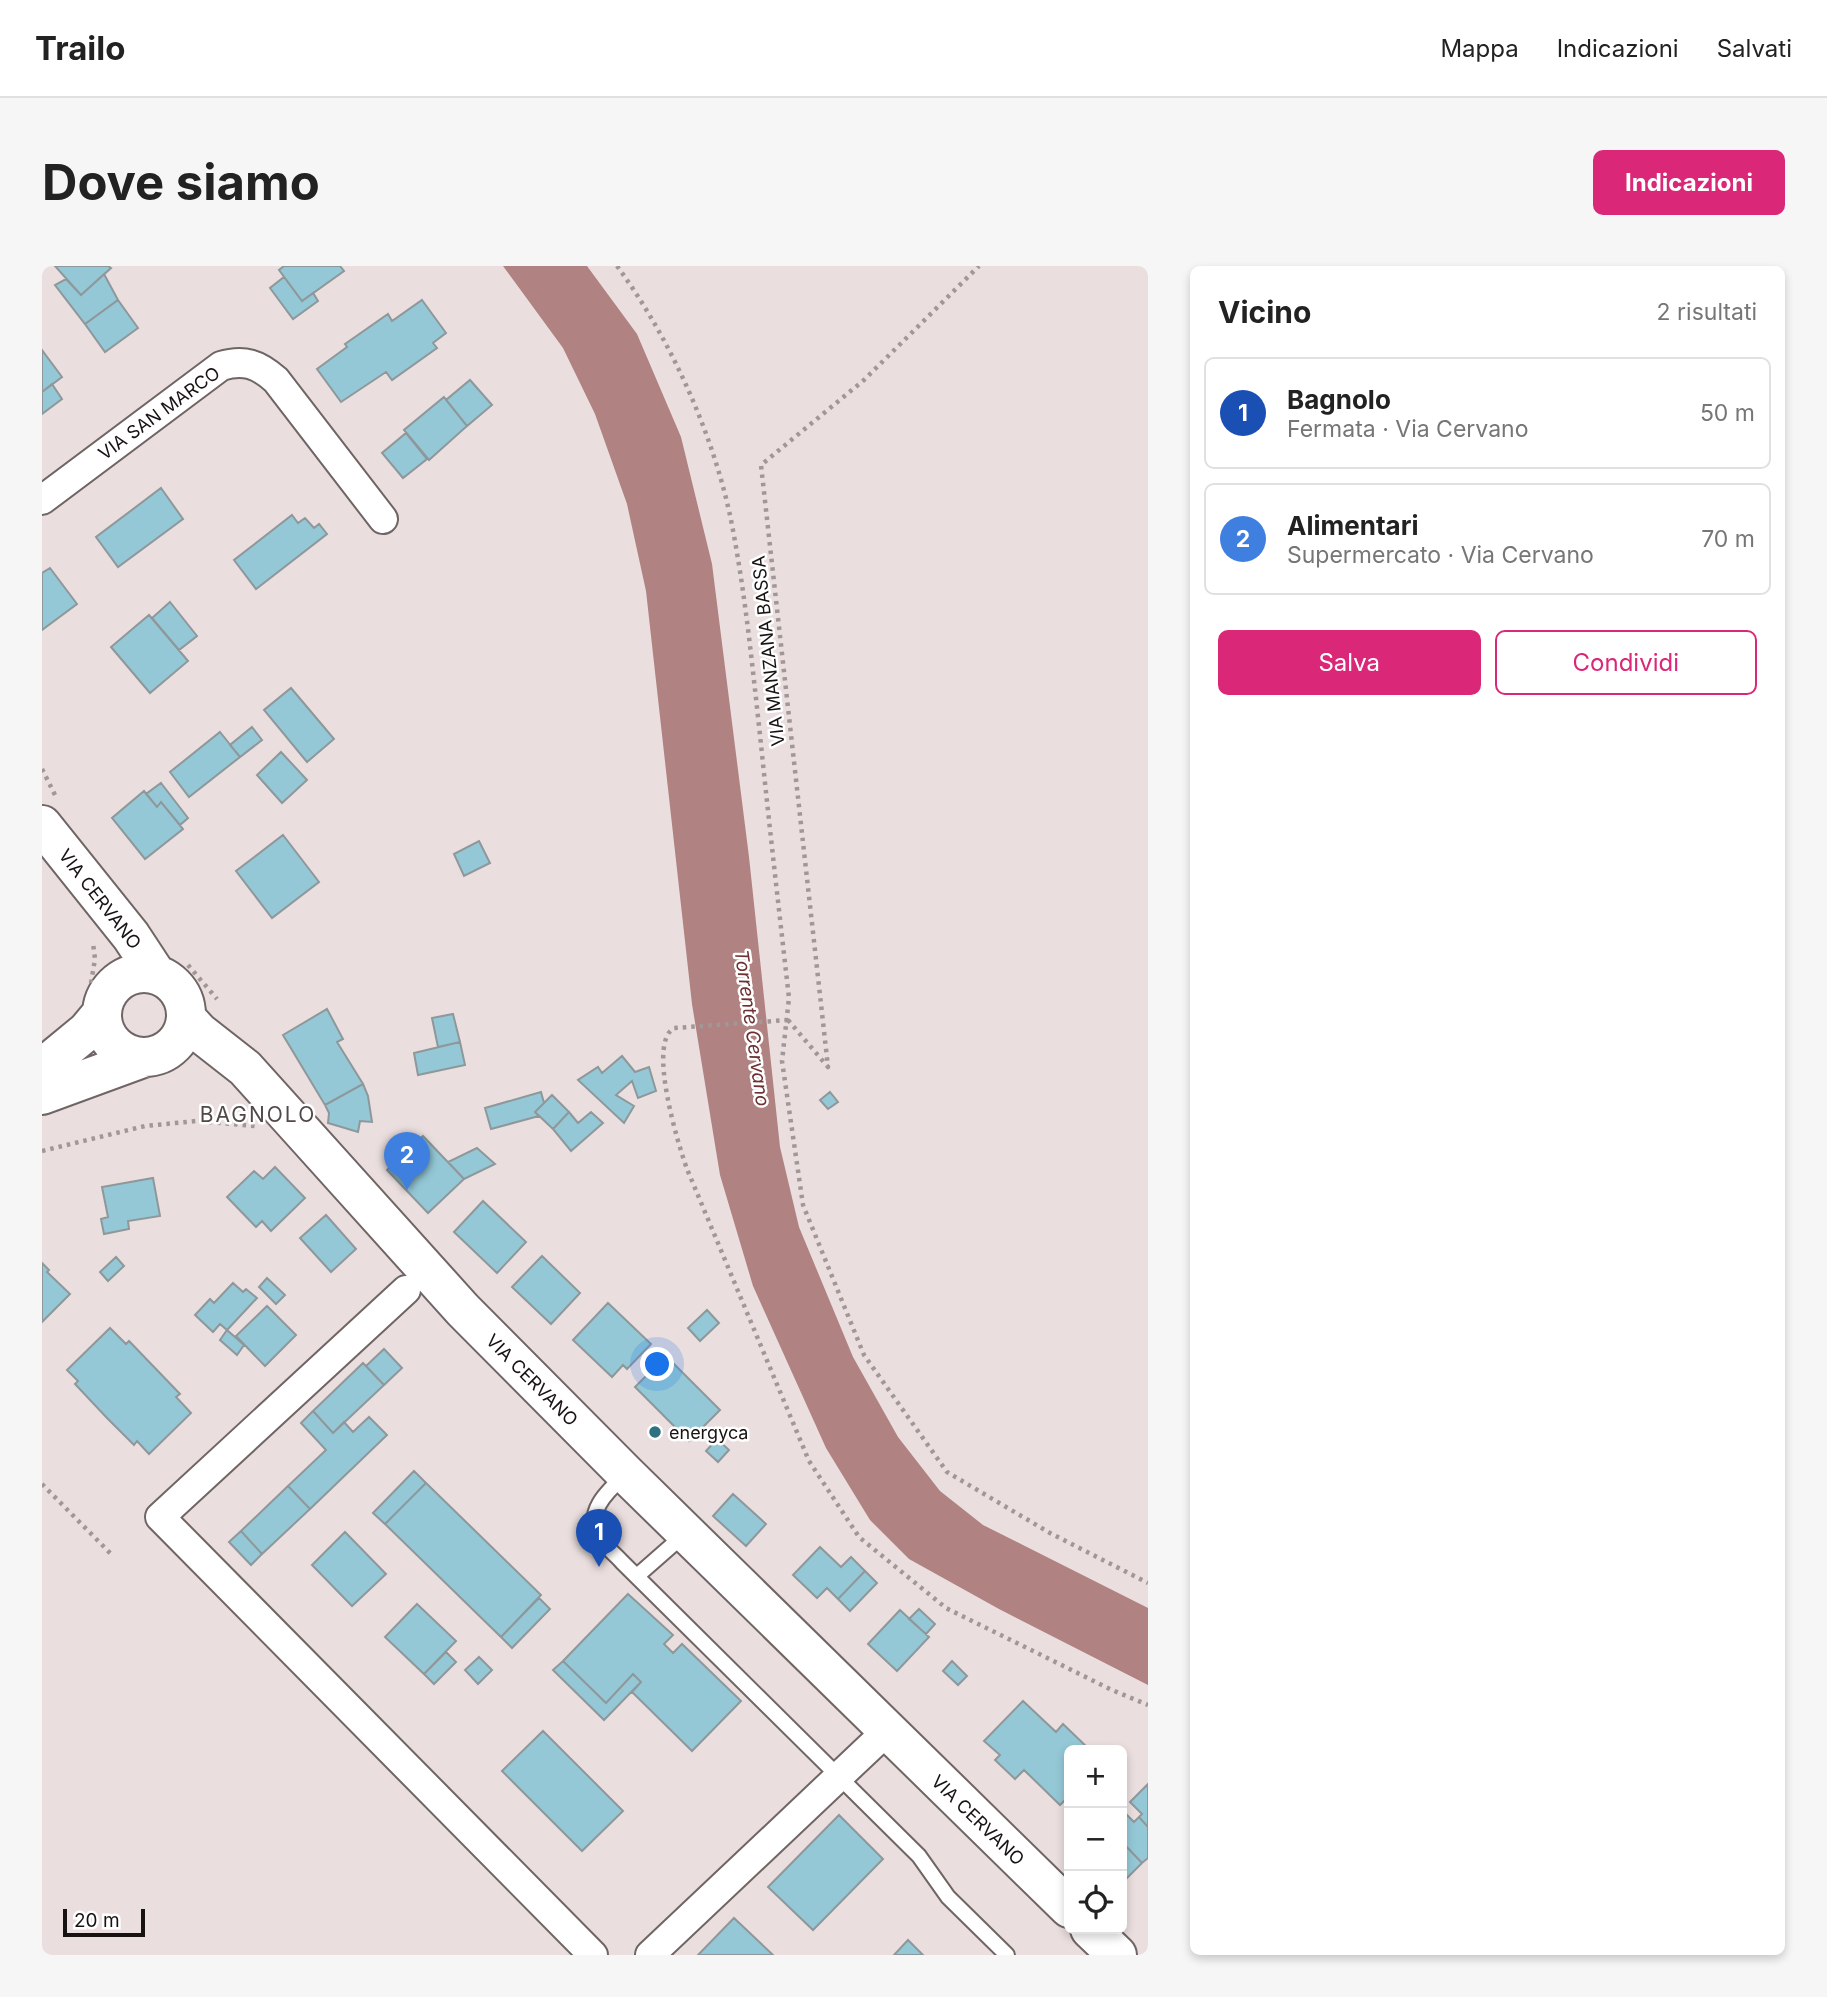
<!DOCTYPE html>
<html lang="it">
<head>
<meta charset="utf-8">
<style>
  :root { --surface:#fff; --page:#f6f6f6; --text:#222; --muted:#767676; --line:#e0e0e0; --accent:#db2777 }
  body { margin:0; font-family:Inter,sans-serif; background:var(--page); color:var(--text) }
  .controls { position:absolute; right:21px; bottom:21px; display:grid; overflow:hidden; border-radius:10px; box-shadow:0 4px 10px #0003 }
  .controls button { width:63px; height:63px; display:grid; place-items:center; padding:0; border:0; border-bottom:2px solid var(--line); background:var(--surface); color:var(--text); font:35px sans-serif }
  .scale { position:absolute; left:21px; bottom:18px; width:82px; box-sizing:border-box; padding-left:7px; border:4px solid #171313; border-top:0; font-size:19px; line-height:24px; white-space:nowrap; color:#171313; -webkit-text-stroke:5px #fff; paint-order:stroke }
  .you { position:absolute; left:616px; top:1099px; width:24px; height:24px; margin:-18px; border:5px solid #fff; border-radius:50%; background:#1a73e8; box-shadow:0 0 0 10px #1a73e833 }
  .badge { display:grid; place-items:center; width:46px; height:46px; border-radius:50%; background:var(--accent); color:#fff; font-size:23px; font-weight:700 }
  .pin { position:absolute; translate:-50% -58px; filter:drop-shadow(0 2px 4px #0008) }
  .pin::after { content:''; position:absolute; top:37px; width:24px; height:21px; background:inherit; clip-path:polygon(0 0,100% 0,50% 100%) }
  .list { margin:0; padding:0; list-style:none }
  h2 { display:flex; justify-content:space-between; align-items:center; height:91px; margin:0; padding:0 28px; font-size:30px }
  h2 small { font-size:23px; font-weight:400; color:var(--muted) }
  .list li { display:grid; grid-template-columns:46px 1fr auto; gap:21px; align-items:center; box-sizing:border-box; height:112px; margin:0 14px 14px; padding:0 14px; border:2px solid var(--line); border-radius:10px }
  .list b { display:block; font-size:26px; white-space:nowrap }
  .list p { margin:0; font-size:23px; white-space:nowrap; color:var(--muted) }
  .list em { font-size:23px; font-style:normal; color:var(--muted) }
  .actions { display:flex; gap:14px; padding:21px 28px }
  .actions a { flex:1; padding:16px 0; border:2px solid var(--accent); border-radius:10px; text-align:center; font-size:24px; color:var(--accent) }
  .actions .main { background:var(--accent); color:#fff }
  .icon { flex:none; width:38px; height:38px; fill:none; stroke:currentColor; stroke-width:2; stroke-linecap:round; stroke-linejoin:round }
  .map { position:relative; flex:none; width:1106px; height:1689px; overflow:hidden; border-radius:10px }
  header { display:flex; align-items:center; gap:42px; box-sizing:border-box; height:98px; padding:0 35px; background:var(--surface); border-bottom:2px solid var(--line) }
  header strong { font-size:33px }
  nav { display:flex; gap:38px; margin-inline-start:auto; font-size:24px }
  .intro { display:flex; align-items:center; justify-content:space-between; box-sizing:border-box; height:168px; padding:0 42px }
  h1 { margin:0; font-size:49px }
  .button { padding:18px 32px; border-radius:10px; background:var(--accent); color:#fff; font-size:24px; font-weight:700 }
  main { display:flex; gap:42px; padding:0 42px }
  aside { flex:1; background:var(--surface); border-radius:10px; box-shadow:0 4px 10px #0003 }
  .map>svg:first-child { display:block }
</style>
</head>
<body>
<header>
<strong>Trailo</strong>
<nav><a>Mappa</a><a>Indicazioni</a><a>Salvati</a></nav>
</header>
<div class="intro"><h1>Dove siamo</h1><a class="button">Indicazioni</a></div>
<main>
<div class="map">
<svg width="1106" height="1689" viewBox="0 0 1106 1689">
  <rect width="100%" height="100%" fill="#eadede"/>
  <path fill="#b08281" d="M461,0H545L595,68L639,171L670,298L707,591L738,881L757,961L811,1091L856,1171L898,1225L941,1259L1106,1342V1419L957,1343L867,1293L828,1254L784,1182L711,1020L678,909L650,738L604,325L585,238L553,148L521,82Z"/>
  <path fill="#94c8d6" stroke="#8e989b" stroke-width="2" d="M13,0H66L69,2L39,29Z
    M242,0H298L302,5L260,35L237,4Z
    M62,8L76,34L43,58L13,19L24,13L39,29Z
    M242,11L260,35L271,27L276,35L251,53L228,22Z
    M76,34L96,62L63,86L43,58Z
    M380,34L404,67L391,77L395,82L350,114L344,106L299,136L275,103L305,81L303,78L346,48L350,55Z
    M0,84L20,111L0,126Z
    M428,114L450,139L425,160L404,134Z
    M10,118L20,133L0,148V126Z
    M402,131L425,160L387,194L362,164Z
    M364,167L385,193L361,212L340,187Z
    M119,222L141,253L76,301L54,271Z
    M250,249L256,257L263,252L272,262L277,258L285,268L214,323L192,294Z
    M8,302L35,338L0,364V307Z
    M128,336L155,370L137,384L110,352Z
    M107,349L146,395L108,427L69,381Z
    M249,422L292,473L265,496L222,444Z
    M210,461L220,474L198,491L188,479Z
    M178,466L198,491L147,531L128,506Z
    M239,486L265,514L240,537L215,509Z
    M119,517L146,552L138,559L119,536L115,541L104,528Z
    M102,525L115,541L119,536L141,563L103,593L70,552Z
    M241,569L277,616L230,652L194,605Z
    M437,575L448,597L422,610L412,588Z
    M285,743L301,773L295,776L321,818L283,839L241,769Z
    M411,748L418,776L396,781L390,752Z
    M418,776L423,799L376,809L372,787Z
    M580,790L593,806L607,801L614,825L596,832L590,815L574,829L592,840L582,857L536,814L556,801L560,807Z
    M321,818L326,830L330,856L318,855L316,866L286,857L287,847L283,839Z
    M499,826L502,837L493,846L497,850L449,863L443,842Z
    M788,826L796,836L786,843L778,834Z
    M510,829L527,846L511,863L493,846Z
    M527,846L536,857L549,846L561,857L529,885L511,863Z
    M381,870L422,913L386,947L345,904Z
    M435,882L453,898L422,913L406,896Z
    M233,901L263,932L229,965L220,955L214,961L185,931L212,905L221,913Z
    M111,912L118,950L86,955L87,963L62,968L59,953L66,951L60,921Z
    M441,935L484,976L455,1007L412,966Z
    M284,949L314,983L289,1006L258,972Z
    M500,990L538,1027L509,1058L470,1021Z
    M74,991L82,1000L66,1015L58,1006Z
    M0,997L7,1004L5,1006L28,1028L0,1056Z
    M225,1012L243,1029L234,1038L217,1021Z
    M191,1017L201,1026L204,1023L215,1032L185,1064L178,1058L171,1066L153,1049L168,1033L172,1037Z
    M566,1037L609,1078L585,1103L581,1099L570,1111L531,1074Z
    M225,1040L254,1069L223,1100L194,1070Z
    M665,1044L677,1057L658,1075L646,1062Z
    M68,1062L84,1078L87,1075L138,1128L134,1131L149,1147L107,1188L95,1175L92,1179L65,1152L33,1118L36,1115L25,1104Z
    M185,1064L202,1079L195,1089L178,1074Z
    M342,1083L360,1102L342,1119L324,1100Z
    M624,1090L678,1144L647,1175L593,1121Z
    M321,1097L342,1119L291,1167L271,1145Z
    M271,1145L291,1167L302,1156L311,1166L327,1151L345,1169L268,1243L246,1220L284,1184L259,1157Z
    M675,1173L687,1184L676,1196L664,1185Z
    M372,1205L384,1217L343,1258L331,1247Z
    M384,1217L499,1329L459,1371L343,1258Z
    M246,1220L268,1243L220,1288L199,1265Z
    M691,1228L724,1258L704,1280L671,1250Z
    M199,1265L220,1288L209,1299L187,1276Z
    M303,1266L344,1308L310,1340L270,1299Z
    M778,1281L799,1301L809,1291L823,1305L796,1333L785,1322L775,1332L751,1309Z
    M823,1305L835,1317L808,1345L796,1333Z
    M586,1328L631,1369L622,1378L631,1387L640,1378L699,1435L650,1485L590,1426L599,1416L591,1408L564,1437L521,1395Z
    M497,1332L508,1343L470,1382L459,1371Z
    M375,1338L414,1375L382,1408L343,1371Z
    M877,1343L893,1358L884,1368L867,1353Z
    M858,1344L887,1371L855,1405L826,1378Z
    M404,1386L414,1396L392,1418L382,1408Z
    M437,1391L450,1404L436,1418L423,1404Z
    M521,1395L564,1437L591,1408L599,1416L562,1454L511,1404Z
    M910,1395L925,1410L916,1419L901,1405Z
    M981,1435L1014,1466L1021,1458L1048,1484H1027V1530L1018,1539L982,1504L973,1513L953,1494L958,1489L942,1475Z
    M501,1465L581,1545L540,1585L460,1505Z
    M1106,1518V1561L1097,1551L1100,1548L1088,1536Z
    M797,1549L841,1593L771,1664L726,1621Z
    M1085,1549L1092,1556L1097,1551L1106,1561V1592L1100,1597L1080,1576V1554Z
    M1080,1576L1100,1597L1080,1617Z
    M692,1652L731,1689H656Z
    M866,1674L881,1689H852Z"/>
  <g fill="none" stroke-linecap="round" stroke-linejoin="round">
    <g stroke="#6f6564" stroke-width="18">
      <path id="service" d="M584,1208C567,1224 542,1245 557,1271C562,1280 573,1288 580,1296L877,1590L906,1631L965,1689
        M595,1310L644,1267"/>
    </g>
    <g stroke="#6f6564" stroke-width="32">
      <path id="minor" d="M0,234L179,100C202,93 216,98 234,114L341,253
        M364,1024L118,1251L551,1689
        M608,1689L845,1465"/>
    </g>
    <g stroke="#6f6564" stroke-width="42">
      <path id="secondary" d="M0,559L89,670L114,708
        M60 749a42 42 0 1 1 84 0a42 42 0 1 1-84 0Z
        M145,753L157,766L203,802L421,1044L584,1208L1027,1642
        M0,802L45,765L60,747
        M0,829L101,792
        M1048,1663L1075,1689"/>
    </g>
    <path stroke="#a19797" stroke-width="4.5" stroke-dasharray="3.5 5" stroke-linecap="butt" d="M575,0C628,72 671,167 689,254C703,325 710,397 718,469C727,557 737,644 747,732L740,795L761,939L822,1089L905,1206L1008,1267L1106,1317
      M0,503L14,531
      M146,699L175,733
      M49,717L53,693L51,677
      M746,754L632,762C605,777 636,878 645,903L767,1195L817,1271L904,1342L1070,1424L1106,1439
      M746,754L786,801L719,199L822,114L937,0
      M0,885L103,860L154,855L213,860
      M0,1218L69,1288"/>
    <use href="#service" stroke="#fff" stroke-width="14"/>
    <use href="#minor" stroke="#fff" stroke-width="28"/>
    <use href="#secondary" stroke="#fff" stroke-width="38"/>
  </g>
  <circle fill="#2e7282" stroke="#fff" stroke-width="2.5" cx="613" cy="1166" r="7"/>
  <g text-anchor="middle" dominant-baseline="central" stroke-width="5" stroke-linejoin="round" paint-order="stroke">
    <g font-size="18" fill="#171313" stroke="#fff">
      <text transform="translate(117 147) rotate(-36)">VIA SAN MARCO</text>
      <text transform="translate(726 385) rotate(-96)">VIA MANZANA BASSA</text>
      <text transform="translate(58 633) rotate(52)">VIA CERVANO</text>
      <text transform="translate(490 1114) rotate(45)">VIA CERVANO</text>
      <text transform="translate(936 1554) rotate(44)">VIA CERVANO</text>
    </g>
    <g font-size="18" fill="#171313" stroke="#fff" text-anchor="start">
      <text x="627" y="1166">energyca</text>
    </g>
    <g font-size="19" font-style="italic" fill="#6e3133" stroke="#fff">
      <text transform="translate(710 762) rotate(82)">Torrente Cervano</text>
    </g>
    <g font-size="21" letter-spacing="2" fill="#524848" stroke="#fff">
      <text x="216" y="848">BAGNOLO</text>
    </g>
  </g>
</svg>
<div class="controls">
<button>+</button>
<button>−</button>
<button><svg class="icon" aria-label="locate" viewBox="0 0 24 24"><circle cx="12" cy="12" r="6"/><path d="M12 2v4M12 18v4M2 12h4M18 12h4"/></svg></button>
</div>
<div class="scale">20 m</div>
<div class="you"></div>
<div class="pin badge" style="left:557px;top:1301px;background:#1a4fb4">1</div>
<div class="pin badge" style="left:365px;top:924px;background:#3f7fe0">2</div>
</div>
<aside>
<h2>Vicino<small>2 risultati</small></h2>
<ul class="list">
<li><span class="badge" style="background:#1a4fb4">1</span><div><b>Bagnolo</b><p>Fermata · Via Cervano</p></div><em>50 m</em></li>
<li><span class="badge" style="background:#3f7fe0">2</span><div><b>Alimentari</b><p>Supermercato · Via Cervano</p></div><em>70 m</em></li>
</ul>
<div class="actions"><a class="main">Salva</a><a>Condividi</a></div>
</aside>
</main>
</body>
</html>
